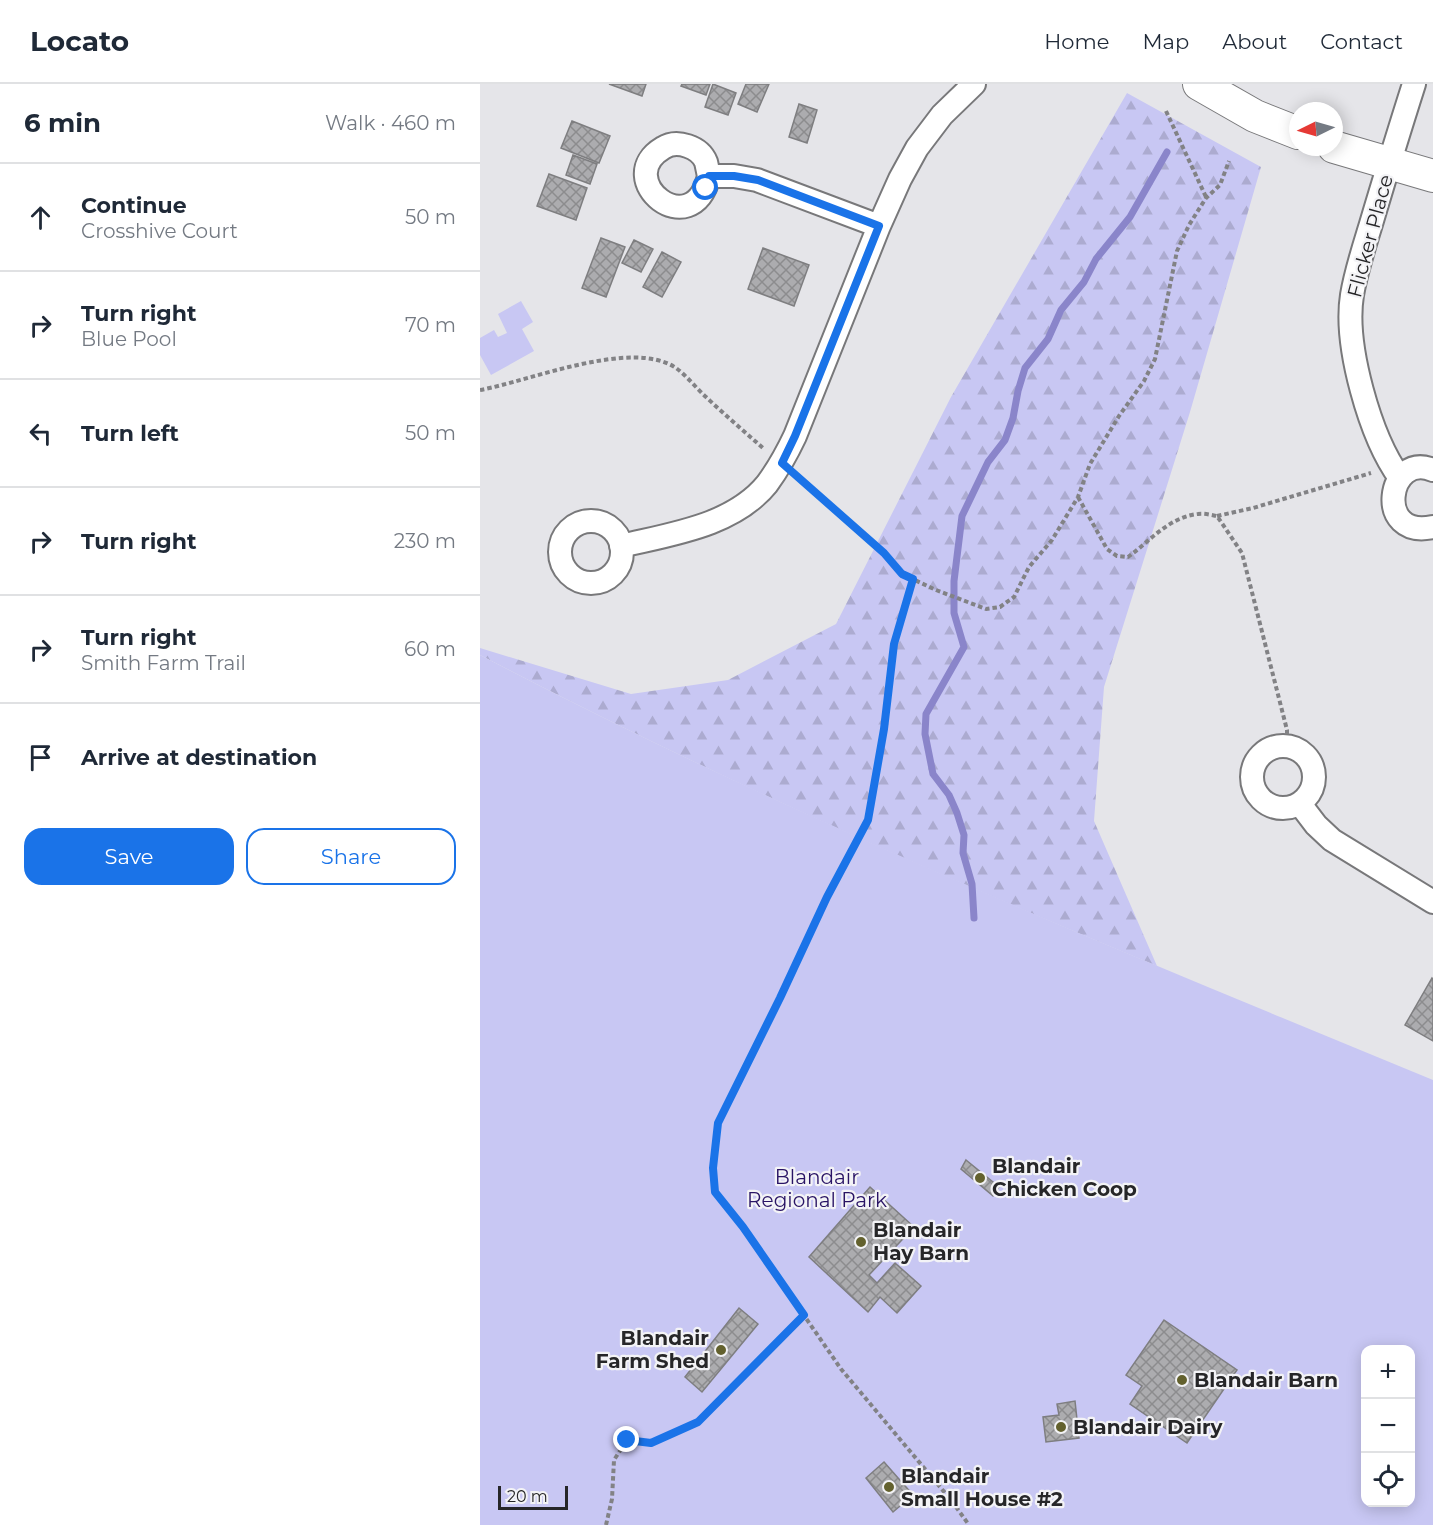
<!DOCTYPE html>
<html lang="en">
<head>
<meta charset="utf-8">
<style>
  :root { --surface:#fff; --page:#f2f2f3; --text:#1f2937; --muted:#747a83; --line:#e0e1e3; --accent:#1a73e8 }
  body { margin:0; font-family:Montserrat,sans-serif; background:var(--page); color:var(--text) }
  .controls { position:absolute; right:18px; bottom:18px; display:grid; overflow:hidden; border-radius:12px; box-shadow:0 3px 15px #0003 }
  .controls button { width:54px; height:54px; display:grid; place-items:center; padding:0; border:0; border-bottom:2px solid var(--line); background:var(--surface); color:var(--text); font:30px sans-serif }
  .compass { position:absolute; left:809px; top:18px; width:54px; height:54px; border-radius:50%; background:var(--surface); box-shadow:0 3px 15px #0003; rotate:265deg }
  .scale { position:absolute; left:18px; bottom:15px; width:70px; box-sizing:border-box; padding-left:6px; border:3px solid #262628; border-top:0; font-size:16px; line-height:21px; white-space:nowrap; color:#262628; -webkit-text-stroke:4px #f3f3f6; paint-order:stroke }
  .stop { position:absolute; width:18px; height:18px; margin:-14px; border:4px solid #1a73e8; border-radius:50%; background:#fff }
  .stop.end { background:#1a73e8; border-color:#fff; box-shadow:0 2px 6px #0008 }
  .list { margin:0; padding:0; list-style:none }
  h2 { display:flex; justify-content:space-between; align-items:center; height:78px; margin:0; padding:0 24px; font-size:26px }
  h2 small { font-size:20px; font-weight:400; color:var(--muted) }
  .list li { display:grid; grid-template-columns:39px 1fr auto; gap:18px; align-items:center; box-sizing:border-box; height:108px; padding:0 24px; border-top:2px solid var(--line) }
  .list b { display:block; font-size:22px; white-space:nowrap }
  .list p { margin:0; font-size:20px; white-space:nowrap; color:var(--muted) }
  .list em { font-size:20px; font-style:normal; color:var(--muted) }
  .actions { display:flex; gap:12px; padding:18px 24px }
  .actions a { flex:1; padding:14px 0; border:2px solid var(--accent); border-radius:18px; text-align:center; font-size:21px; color:var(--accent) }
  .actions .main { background:var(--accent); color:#fff }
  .icon { flex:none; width:33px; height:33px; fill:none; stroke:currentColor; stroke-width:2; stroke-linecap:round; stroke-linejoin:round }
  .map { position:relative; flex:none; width:953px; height:1441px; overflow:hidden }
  header { display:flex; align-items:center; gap:36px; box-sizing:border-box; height:84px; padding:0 30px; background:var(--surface); border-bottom:2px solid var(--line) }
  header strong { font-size:28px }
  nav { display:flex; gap:33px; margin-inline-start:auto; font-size:21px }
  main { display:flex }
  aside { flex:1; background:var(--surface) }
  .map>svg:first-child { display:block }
</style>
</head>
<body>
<header>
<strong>Locato</strong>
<nav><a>Home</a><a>Map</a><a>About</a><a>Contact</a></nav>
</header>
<main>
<aside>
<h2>6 min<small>Walk · 460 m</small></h2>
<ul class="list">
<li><svg class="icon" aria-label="ahead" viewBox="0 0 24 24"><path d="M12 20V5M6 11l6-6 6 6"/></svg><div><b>Continue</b><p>Crosshive Court</p></div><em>50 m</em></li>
<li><svg class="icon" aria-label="right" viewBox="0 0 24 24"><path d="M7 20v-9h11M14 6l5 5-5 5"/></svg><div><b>Turn right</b><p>Blue Pool</p></div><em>70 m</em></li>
<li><svg class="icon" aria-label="left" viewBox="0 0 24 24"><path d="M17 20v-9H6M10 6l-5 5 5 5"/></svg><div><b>Turn left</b></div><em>50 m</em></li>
<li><svg class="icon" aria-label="right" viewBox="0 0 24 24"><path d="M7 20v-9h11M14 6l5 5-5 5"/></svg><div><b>Turn right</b></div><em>230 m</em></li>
<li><svg class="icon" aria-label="right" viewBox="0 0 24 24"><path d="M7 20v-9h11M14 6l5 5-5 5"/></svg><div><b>Turn right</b><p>Smith Farm Trail</p></div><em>60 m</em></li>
<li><svg class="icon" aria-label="arrive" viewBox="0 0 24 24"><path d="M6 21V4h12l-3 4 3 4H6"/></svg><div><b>Arrive at destination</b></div></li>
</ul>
<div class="actions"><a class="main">Save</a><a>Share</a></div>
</aside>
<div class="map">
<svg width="953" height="1441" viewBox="0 0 953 1441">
  <defs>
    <pattern id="forest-firs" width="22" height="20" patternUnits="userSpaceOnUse" patternTransform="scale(1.5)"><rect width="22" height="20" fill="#c8c7f3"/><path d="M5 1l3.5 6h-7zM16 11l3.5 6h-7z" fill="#acabd0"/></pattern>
    <pattern id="building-cross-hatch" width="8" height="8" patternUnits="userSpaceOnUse" patternTransform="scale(1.5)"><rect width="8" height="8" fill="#acacaf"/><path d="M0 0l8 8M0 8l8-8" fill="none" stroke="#8c8c8e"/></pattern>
  </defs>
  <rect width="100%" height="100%" fill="#e5e5e9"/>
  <path fill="url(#forest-firs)" d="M647,9L781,83L710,328L624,603L614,737L677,882C447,787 220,686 0,571V564L151,610L248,596L356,540L471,313Z"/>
  <path fill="#c8c7f3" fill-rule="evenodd" d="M41,217L53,238L42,245L54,267L11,291L0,271V254L14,246L18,253L27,249L18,230Z
    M0,571C309,733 631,863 953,996V1441H0ZM886,1266H930V1418H886Z"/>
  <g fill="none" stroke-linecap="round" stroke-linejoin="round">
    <path stroke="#8a85ca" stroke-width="7" d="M494,834L492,800L483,769L484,751L477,729L469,711L453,690L445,650L446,630L484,563L474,529V497L482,432L508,378L525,356L533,334L538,307L545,284L568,255L581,226L604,198L616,175L650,133L687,68"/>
  </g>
  <path fill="url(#building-cross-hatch)" stroke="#7e7e80" stroke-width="1.5" d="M129,0H166L162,12Z
    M202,0H230L226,11L201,2Z
    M233,0L256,9L248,31L225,23Z
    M266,0H289L277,28L258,20Z
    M319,20L337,26L327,59L309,53Z
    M92,37L130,52L119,79L81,64Z
    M93,71L117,80L110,100L86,91Z
    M69,90L107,104L96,136L57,122Z
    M121,154L145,163L126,213L102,204Z
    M154,156L173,165L161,188L142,179Z
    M283,164L329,181L314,222L268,205Z
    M182,168L201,178L182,213L163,203Z
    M952,894L953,895V957L925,941Z
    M486,1076L519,1103L513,1112L481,1085Z
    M390,1103L434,1143L389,1191L397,1199L415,1179L441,1202L417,1229L400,1213L388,1228L329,1173Z
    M259,1224L278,1240L222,1308L205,1293Z
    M684,1236L757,1286L707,1359L650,1320L662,1302L646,1291Z
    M595,1317L599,1354L566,1358L563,1333L579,1331L577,1320Z
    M404,1378L433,1411L413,1428L386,1394Z"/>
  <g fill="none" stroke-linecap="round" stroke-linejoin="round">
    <g stroke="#78787a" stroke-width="26">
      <path id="street" d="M229,92C212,162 131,95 183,64C197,55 220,63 226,78C227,82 228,88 229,92H254L277,96L399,142
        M953,386C907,367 894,456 953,443
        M920,394C890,353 864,261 872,211C876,187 884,163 891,140C905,93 919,47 934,0
        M80 468a31 31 0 1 1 62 0a31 31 0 1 1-62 0Z
        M141,462C191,450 253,442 287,400C298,385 307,369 315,352L399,142L420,95L437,64L462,31L494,0
        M772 693a31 31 0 1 1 62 0a31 31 0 1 1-62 0Z
        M820,720L836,741L852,756L953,818"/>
    </g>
    <g stroke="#78787a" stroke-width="34">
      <path id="secondary" d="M719,0L775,32L818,49
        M854,63L953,92"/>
    </g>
    <path stroke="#828285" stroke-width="4" stroke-dasharray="4.5 3" stroke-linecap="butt" d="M686,27L726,113
      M0,306C50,297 152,254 196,284C207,292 216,304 226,313C245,331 265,348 284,365
      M318,393L404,469L422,490L456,506L506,525L520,523L534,513L549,483L572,456L598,413L610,380L639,332L664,297L675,275L697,167L709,141L726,114L740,101L749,77
      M598,413L627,465L637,472L648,473C670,457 689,433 718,430C724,429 731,431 737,432L762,469L807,646V662
      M737,432L773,424L891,389
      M433,495L414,560L404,645L388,736L347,813L300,914L238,1039L233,1084L235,1108L263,1143L361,1285L471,1416L489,1441
      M126,1441L132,1415L134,1376L147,1356L171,1359L218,1338L324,1231"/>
    <use href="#street" stroke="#fff" stroke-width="22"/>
    <use href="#secondary" stroke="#fff" stroke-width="32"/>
  </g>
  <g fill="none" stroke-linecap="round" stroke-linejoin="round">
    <path stroke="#1a73e8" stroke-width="8" d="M147,1356L171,1359L218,1338L324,1231L263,1143L235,1108L233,1084L238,1039L300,914L347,813L388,736L404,645L414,560L433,495L422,490L404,469L302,379L315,352L399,142L278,96L254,92H229L226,104"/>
  </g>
  <g fill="#63612e" stroke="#f3f3f6" stroke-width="2">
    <circle cx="500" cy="1094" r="6"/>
    <circle cx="381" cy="1158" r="6"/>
    <circle cx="241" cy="1266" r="6"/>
    <circle cx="702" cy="1296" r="6"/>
    <circle cx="581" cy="1343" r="6"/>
    <circle cx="409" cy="1403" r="6"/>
  </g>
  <g text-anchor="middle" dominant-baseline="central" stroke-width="4.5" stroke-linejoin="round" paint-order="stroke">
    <g font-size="20" fill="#262628" stroke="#f3f3f6">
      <text transform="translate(890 152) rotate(-75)">Flicker Place</text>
    </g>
    <g font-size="20" font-weight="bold" fill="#262628" stroke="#f3f3f6" text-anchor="start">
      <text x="512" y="1082">Blandair<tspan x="512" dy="23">Chicken Coop</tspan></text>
      <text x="393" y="1146">Blandair<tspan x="393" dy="23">Hay Barn</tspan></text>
      <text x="229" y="1254" text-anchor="end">Blandair<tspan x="229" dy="23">Farm Shed</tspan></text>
      <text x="714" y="1296">Blandair Barn</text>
      <text x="593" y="1343">Blandair Dairy</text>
      <text x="421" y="1392">Blandair<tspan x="421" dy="23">Small House #2</tspan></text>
    </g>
    <g font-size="20" fill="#291465" stroke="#f3f3f6">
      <text x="337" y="1093">Blandair<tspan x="337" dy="23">Regional Park</tspan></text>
    </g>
  </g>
</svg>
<div class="controls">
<button>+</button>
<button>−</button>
<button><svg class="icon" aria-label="locate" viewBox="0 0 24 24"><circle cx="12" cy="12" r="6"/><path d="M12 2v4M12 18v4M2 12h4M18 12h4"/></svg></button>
</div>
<svg class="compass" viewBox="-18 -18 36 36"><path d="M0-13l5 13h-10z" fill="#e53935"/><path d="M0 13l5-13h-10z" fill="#747a83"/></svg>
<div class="scale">20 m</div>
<div class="stop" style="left:226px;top:104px"></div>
<div class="stop end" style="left:147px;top:1356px"></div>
</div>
</main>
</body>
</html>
